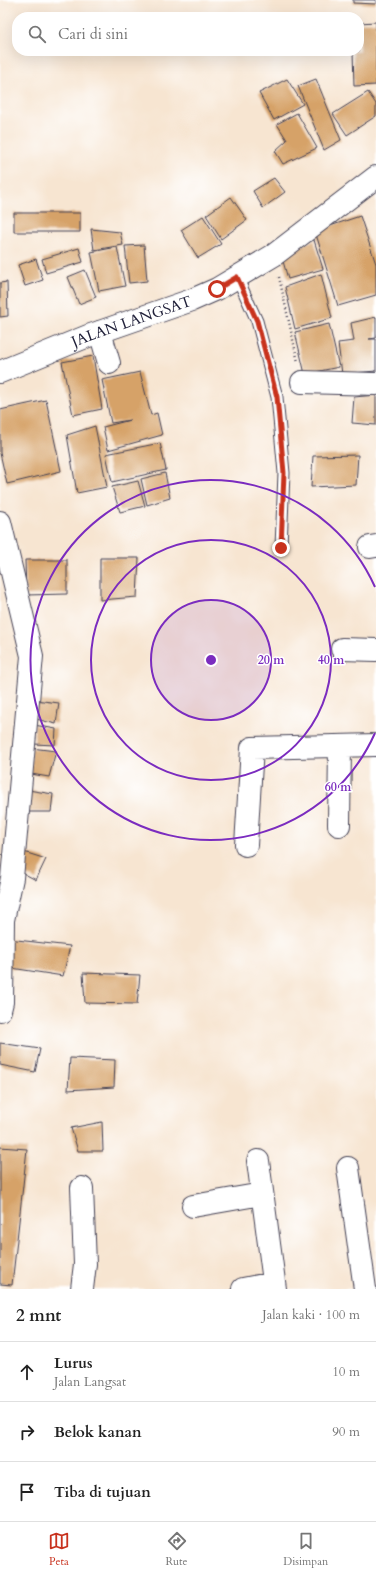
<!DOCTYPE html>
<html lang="id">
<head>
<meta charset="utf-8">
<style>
  :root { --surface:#fff; --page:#f6f6f6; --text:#222; --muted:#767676; --line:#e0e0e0; --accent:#c8321e }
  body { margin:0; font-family:Cardo,serif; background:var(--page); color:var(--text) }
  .stop { position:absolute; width:12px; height:12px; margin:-9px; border:3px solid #c8321e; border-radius:50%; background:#fff }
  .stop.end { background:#c8321e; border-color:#fff; box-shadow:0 1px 4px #0008 }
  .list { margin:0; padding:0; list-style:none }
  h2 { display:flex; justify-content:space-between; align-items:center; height:52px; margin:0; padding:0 16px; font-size:17px }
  h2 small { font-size:13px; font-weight:400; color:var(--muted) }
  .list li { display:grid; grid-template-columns:26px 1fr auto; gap:12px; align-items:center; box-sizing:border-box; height:60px; padding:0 16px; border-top:1px solid var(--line) }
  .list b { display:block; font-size:15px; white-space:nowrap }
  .list p { margin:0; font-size:13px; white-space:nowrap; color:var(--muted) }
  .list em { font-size:13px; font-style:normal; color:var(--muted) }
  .icon { flex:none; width:22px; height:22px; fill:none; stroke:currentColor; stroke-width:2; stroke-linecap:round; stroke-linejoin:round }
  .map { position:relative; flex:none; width:376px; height:1289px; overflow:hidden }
  .search { position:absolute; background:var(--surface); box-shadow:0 4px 16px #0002; left:12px; right:12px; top:12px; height:44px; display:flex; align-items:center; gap:10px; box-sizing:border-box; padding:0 14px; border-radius:16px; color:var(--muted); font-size:15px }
  .sheet { height:232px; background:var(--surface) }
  nav { display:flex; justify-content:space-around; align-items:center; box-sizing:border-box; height:56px; border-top:1px solid var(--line); background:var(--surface); font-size:11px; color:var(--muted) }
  nav a { display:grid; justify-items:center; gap:2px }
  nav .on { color:var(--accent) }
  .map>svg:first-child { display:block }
</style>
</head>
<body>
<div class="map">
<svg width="376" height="1289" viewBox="0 0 376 1289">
  <rect width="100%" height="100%" fill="#fff"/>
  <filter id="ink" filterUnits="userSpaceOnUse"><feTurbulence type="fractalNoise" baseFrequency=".025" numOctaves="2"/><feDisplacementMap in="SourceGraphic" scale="8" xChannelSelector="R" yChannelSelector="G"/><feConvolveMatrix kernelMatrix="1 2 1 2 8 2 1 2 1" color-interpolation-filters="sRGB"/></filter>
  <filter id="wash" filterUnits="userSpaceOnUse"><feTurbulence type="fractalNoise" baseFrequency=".012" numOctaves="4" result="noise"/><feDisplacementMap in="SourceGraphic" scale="16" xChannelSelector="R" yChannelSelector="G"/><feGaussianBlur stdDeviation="0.9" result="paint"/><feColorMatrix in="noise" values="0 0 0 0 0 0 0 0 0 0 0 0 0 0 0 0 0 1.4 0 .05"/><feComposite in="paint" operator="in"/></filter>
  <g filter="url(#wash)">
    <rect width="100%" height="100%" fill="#f7e5d1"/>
    <g id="blocks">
      <path fill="#d6a267" d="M353,0H376V4L353,3Z
        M376,22V85L354,86L353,51H359V23Z
        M287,79L303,104L274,120L259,93Z
        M316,79L341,140L324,150L298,86Z
        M368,92L376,104V116L347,135L333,114Z
        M297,113L317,148L283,164L275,151L287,140L277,124Z
        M274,178L285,192L263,208L253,191Z
        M231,197L247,220L221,239L206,215Z
        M14,213H80V232H14Z
        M203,216L221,244L198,258L181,230Z
        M360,216L376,264V295L338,306L315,231Z
        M91,229L120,232L123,245L94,250Z
        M314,240L323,269L288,279L281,254Z
        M144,245L147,281L129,283L125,246Z
        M117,247L125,286L99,291L91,252Z
        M79,248L83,262L46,273L42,259Z
        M36,259L43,280L25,286L18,265Z
        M85,270L96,297L79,304L68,277Z
        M321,274L332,318L295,329L285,287Z
        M7,282L8,316L0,317V283Z
        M376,317V338L369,339H376V371L342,374L338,343L354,341L351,323Z
        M329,324L339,367L305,374L295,332Z
        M93,356L102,409L73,415L62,362Z
        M140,372L151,415L157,413L162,435L108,450L103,427L130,420L111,423L102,380Z
        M376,395V425L352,423L354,397Z
        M46,400L61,471L7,484L0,453V410Z
        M95,426L107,487L77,493L67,435Z
        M160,443L166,470L112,482L106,454Z
        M358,455L356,485L311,487L313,456Z
        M165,473L170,498L147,505L141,479Z
        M138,481L145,506L120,512L112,487Z
        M100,558H139L137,597L100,600Z
        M25,560H67V594L26,595Z
        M35,700L59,703L56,724L36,719Z
        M34,725L56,729L55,745L34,744Z
        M31,748L56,751L49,777L31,774Z
        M28,790L53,794L51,812H28Z
        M24,852L46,859L36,880L21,872Z
        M8,939L70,946L63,976L5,967Z
        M83,973L140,975L137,1004L85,1003Z
        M0,1043L40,1049L35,1072L0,1065Z
        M70,1058L115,1060L114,1087L68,1090Z
        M102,1122L103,1151H78L71,1128Z
        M0,1147L27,1149L12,1285L0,1284Z"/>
    </g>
  </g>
  <g filter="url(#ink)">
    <use href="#blocks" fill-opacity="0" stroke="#423f52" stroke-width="1"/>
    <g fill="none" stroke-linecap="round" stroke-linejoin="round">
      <g stroke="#423f52" stroke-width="13">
        <path id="service" d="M237,277L257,321L277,397L284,473L281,547"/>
      </g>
      <g stroke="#423f52" stroke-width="24">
        <path id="minor" d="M100,332L109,363
          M302,382L376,384
          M0,522L32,656L12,878L3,920L2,1002L0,1010
          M370,547L376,546
          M342,649L376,650
          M339,825L340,746
          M246,845L252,748L376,745
          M258,1161L275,1289
          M348,1168L365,1289
          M82,1188L85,1264L82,1289
          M193,1206L262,1194
          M243,1289L274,1283"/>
      </g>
      <g stroke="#423f52" stroke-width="24">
        <g id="tertiary">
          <path id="s1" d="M0,372L88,336L192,300L217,289L274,255L376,177"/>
        </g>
      </g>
      <path stroke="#423f52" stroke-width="2.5" stroke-dasharray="1 3" stroke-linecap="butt" d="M279,277L298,362"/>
      <use href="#service" stroke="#fff" stroke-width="11"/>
      <use href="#minor" stroke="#fff" stroke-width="22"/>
      <use href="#tertiary" stroke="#fff" stroke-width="22"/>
    </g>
  </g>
  <g fill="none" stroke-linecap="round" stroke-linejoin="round" filter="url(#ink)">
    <path stroke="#c8321e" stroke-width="5" d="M217,289L237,277L257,321L277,397L284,473L281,548"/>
  </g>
  <circle cx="211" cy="660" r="60" fill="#7b2cbf" fill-opacity=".12"/>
  <g fill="none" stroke="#7b2cbf" stroke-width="2">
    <circle cx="211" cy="660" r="60"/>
    <circle cx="211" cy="660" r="120"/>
    <path d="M375 733A180 180 0 1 1 375 587"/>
  </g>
  <g text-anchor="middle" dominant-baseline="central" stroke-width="3" stroke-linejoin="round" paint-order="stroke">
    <g font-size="15" fill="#22223b" stroke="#fff">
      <text stroke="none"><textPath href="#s1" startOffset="141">JALAN LANGSAT</textPath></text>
    </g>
  </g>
  <circle cx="211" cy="660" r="6" fill="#7b2cbf" stroke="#fff" stroke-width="2"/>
  <g font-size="12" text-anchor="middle" font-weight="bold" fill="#7b2cbf" stroke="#fff" stroke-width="3" stroke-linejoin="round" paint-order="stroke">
    <text x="271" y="664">20 m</text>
    <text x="331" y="664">40 m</text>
    <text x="338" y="791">60 m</text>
  </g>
</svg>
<div class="stop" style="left:217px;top:289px"></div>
<div class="stop end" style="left:281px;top:548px"></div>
<div class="search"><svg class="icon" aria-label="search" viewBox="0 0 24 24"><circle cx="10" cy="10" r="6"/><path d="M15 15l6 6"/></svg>Cari di sini</div>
</div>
<section class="sheet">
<h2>2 mnt<small>Jalan kaki · 100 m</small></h2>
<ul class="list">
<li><svg class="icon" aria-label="ahead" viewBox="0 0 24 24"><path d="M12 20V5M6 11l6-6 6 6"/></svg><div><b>Lurus</b><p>Jalan Langsat</p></div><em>10 m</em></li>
<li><svg class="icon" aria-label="right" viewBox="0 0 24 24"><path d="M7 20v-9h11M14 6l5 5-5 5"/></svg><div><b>Belok kanan</b></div><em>90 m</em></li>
<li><svg class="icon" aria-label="arrive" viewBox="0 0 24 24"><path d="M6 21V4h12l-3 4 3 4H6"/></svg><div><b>Tiba di tujuan</b></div></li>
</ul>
</section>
<nav>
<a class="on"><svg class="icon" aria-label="map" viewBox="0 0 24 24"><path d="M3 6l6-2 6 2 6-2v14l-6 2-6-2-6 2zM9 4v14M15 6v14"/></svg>Peta</a>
<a><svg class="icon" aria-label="directions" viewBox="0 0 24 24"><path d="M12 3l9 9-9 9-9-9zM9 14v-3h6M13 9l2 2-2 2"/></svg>Rute</a>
<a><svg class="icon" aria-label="saved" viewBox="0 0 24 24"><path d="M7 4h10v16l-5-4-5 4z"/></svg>Disimpan</a>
</nav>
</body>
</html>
